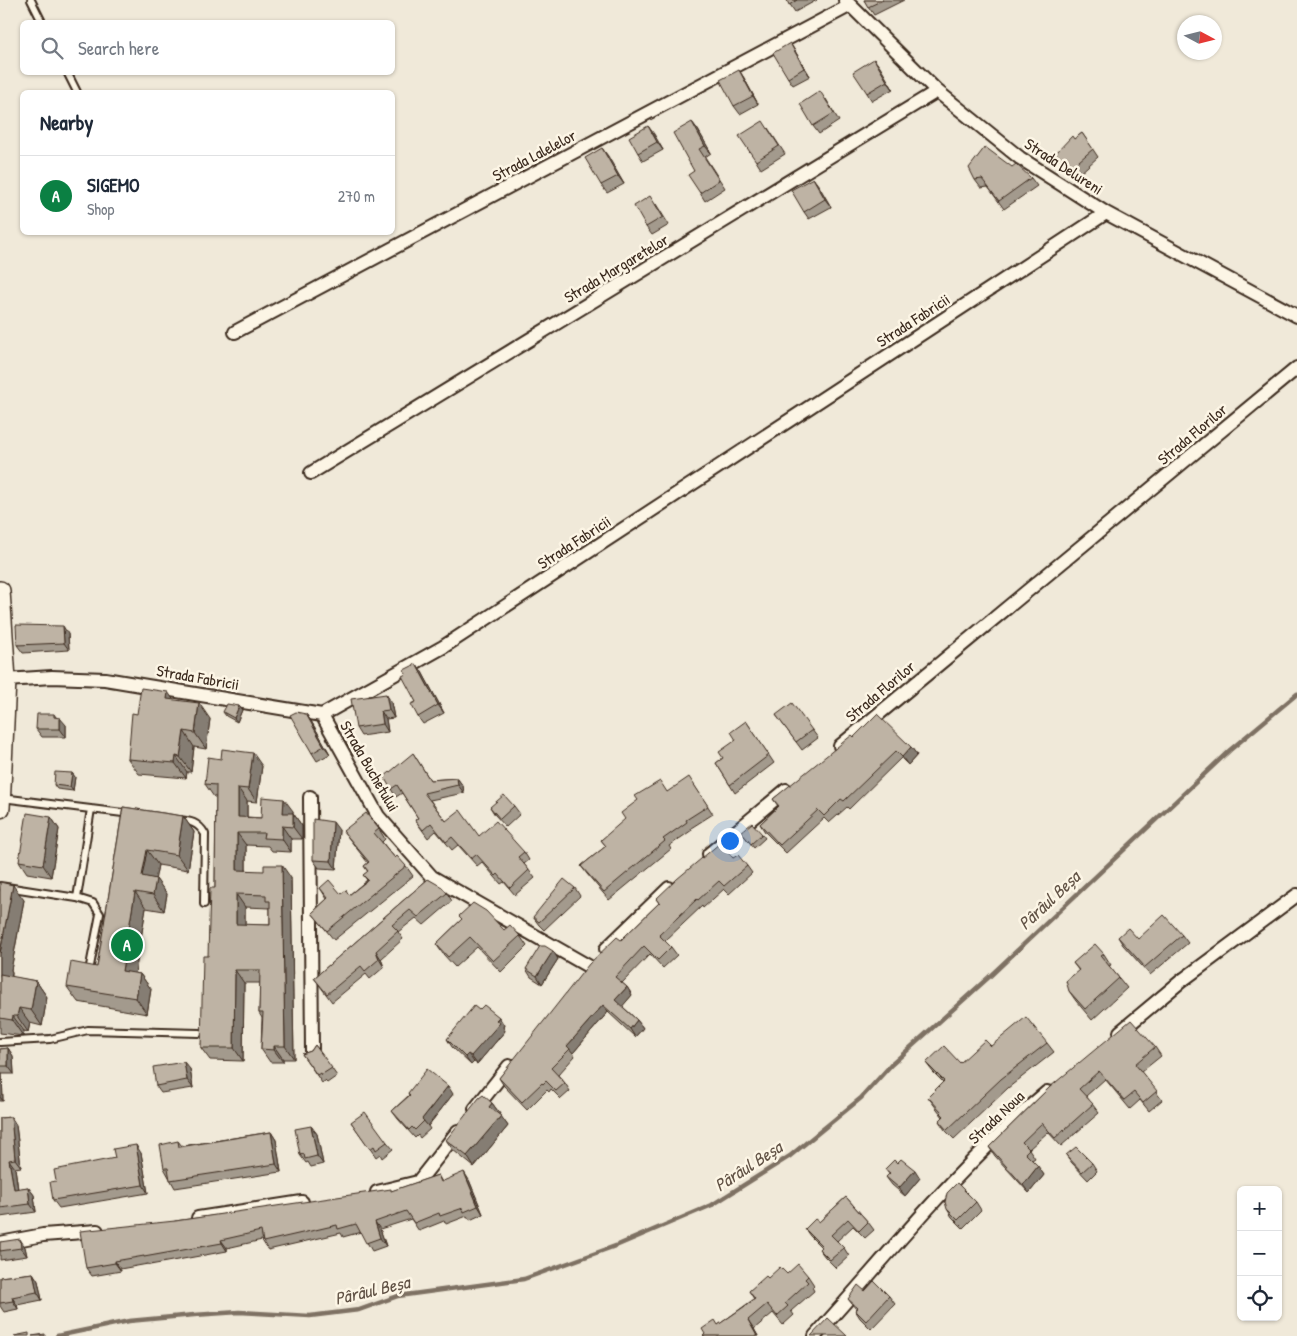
<!DOCTYPE html>
<html lang="en">
<head>
<meta charset="utf-8">
<style>
  :root { --surface:#fff; --page:#f2f2f3; --text:#1f2937; --muted:#747a83; --line:#e0e1e3; --accent:#0b8043 }
  body { margin:0; font-family:"Patrick Hand",sans-serif; background:var(--page); color:var(--text) }
  .controls { position:absolute; right:15px; bottom:15px; display:grid; overflow:hidden; border-radius:8px; box-shadow:0 1px 4px #0004 }
  .controls button { width:45px; height:45px; display:grid; place-items:center; padding:0; border:0; border-bottom:1px solid var(--line); background:var(--surface); color:var(--text); font:25px sans-serif }
  .compass { position:absolute; left:1177px; top:15px; width:45px; height:45px; border-radius:50%; background:var(--surface); box-shadow:0 1px 4px #0004; rotate:97deg }
  .you { position:absolute; left:729px; top:840px; width:18px; height:18px; margin:-12px; border:4px solid #fff; border-radius:50%; background:#1a73e8; box-shadow:0 0 0 8px #1a73e833 }
  .badge { display:grid; place-items:center; width:32px; height:32px; border-radius:50%; background:var(--accent); color:#fff; font-size:16px; font-weight:700 }
  .pin { position:absolute; translate:-50% -50%; border:2px solid #fff; box-shadow:0 1px 5px #0006 }
  .list { margin:0; padding:0; list-style:none }
  h2 { display:flex; justify-content:space-between; align-items:center; height:65px; margin:0; padding:0 20px; font-size:21px }
  h2 small { font-size:16px; font-weight:400; color:var(--muted) }
  .list li { display:grid; grid-template-columns:32px 1fr auto; gap:15px; align-items:center; box-sizing:border-box; height:80px; padding:0 20px; border-top:1px solid var(--line) }
  .list b { display:block; font-size:19px; white-space:nowrap }
  .list p { margin:0; font-size:16px; white-space:nowrap; color:var(--muted) }
  .list em { font-size:16px; font-style:normal; color:var(--muted) }
  .icon { flex:none; width:28px; height:28px; fill:none; stroke:currentColor; stroke-width:2; stroke-linecap:round; stroke-linejoin:round }
  .map { position:relative; flex:none; width:1297px; height:1336px; overflow:hidden }
  .search { position:absolute; background:var(--surface); box-shadow:0 1px 4px #0004; left:20px; top:20px; width:375px; height:55px; display:flex; align-items:center; gap:12px; box-sizing:border-box; padding:0 18px; border-radius:8px; color:var(--muted); font-size:19px }
  .panel { position:absolute; background:var(--surface); box-shadow:0 1px 4px #0004; left:20px; top:90px; width:375px; height:145px; border-radius:8px }
  .map>svg:first-child { display:block }
</style>
</head>
<body>
<div class="map">
<svg width="1297" height="1336" viewBox="0 0 1297 1336">
  <rect width="100%" height="100%" fill="#f0e9d9"/>
  <filter id="ink" filterUnits="userSpaceOnUse"><feTurbulence type="fractalNoise" baseFrequency=".02" numOctaves="2"/><feDisplacementMap in="SourceGraphic" scale="10" xChannelSelector="R" yChannelSelector="G"/><feConvolveMatrix kernelMatrix="1 2 1 2 8 2 1 2 1" color-interpolation-filters="sRGB"/></filter>
  <g filter="url(#ink)">
    <g fill="none" stroke-linecap="round" stroke-linejoin="round">
      <path stroke="#7e7163" stroke-width="4.5" d="M57,1336L129,1321L194,1315L239,1312L310,1316L359,1310L398,1296L524,1279L618,1245L712,1205L790,1156L861,1098L891,1065L989,977L1230,750L1297,694"/>
      <g stroke="#3b2a1e" stroke-width="10">
        <path id="service" d="M31,0L42,22
          M67,72L77,92
          M2,798L131,814
          M178,820C190,821 198,822 205,834L204,904
          M0,886L77,898L93,903L100,914L90,966
          M77,898L91,809
          M0,1042L50,1039L88,1030L199,1033"/>
      </g>
      <g stroke="#3b2a1e" stroke-width="16">
        <path id="minor" d="M845,0L937,91L1020,158L1106,213L1297,316
          M235,332L849,6
          M311,473L937,91
          M6,680L52,677L105,679L322,715L443,647L1106,213
          M322,715L378,816L432,877L588,966
          M840,746L1297,368
          M310,797L312,1052
          M709,854L786,790
          M606,949L669,888
          M1120,1032L1180,982L1297,895
          M475,1109L509,1066
          M377,1192L418,1182L458,1131
          M198,1218L302,1202
          M0,1243L43,1235L97,1231
          M815,1336C890,1253 960,1164 1047,1092"/>
      </g>
      <g stroke="#3b2a1e" stroke-width="22">
        <path id="secondary" d="M0,591L6,680L0,808"/>
      </g>
      <use href="#service" stroke="#fcf5e5" stroke-width="6"/>
      <use href="#minor" stroke="#fcf5e5" stroke-width="12"/>
      <use href="#secondary" stroke="#fcf5e5" stroke-width="19"/>
    </g>
    <path fill="#a39a8d" stroke="#3b2a1e" fill-rule="evenodd" d="M787,0H817L795,12Z
      M864,0H904L874,15Z
      M790,43L810,76L793,85L788,78Z
      M874,59L893,89L872,101L867,93Z
      M739,70L744,78L758,104L740,114L734,106Z
      M826,99L839,121L819,134L813,126Z
      M692,122L698,130L711,153L705,157L725,188L705,201L700,193L694,171Z
      M648,126L663,150L643,161L638,153Z
      M768,128L785,154L761,169L756,161Z
      M1082,133L1098,157L1078,175L1060,162L1055,154Z
      M602,148L624,184L607,193L601,185Z
      M1012,167L1031,178L1037,186L1004,209L988,187L981,188L975,180Z
      M813,178L831,207L809,219L804,212Z
      M656,204L669,225L652,235L646,227Z
      M68,634L69,650L23,653L17,645Z
      M416,664L422,672L444,713L423,724L418,717L416,702L406,674Z
      M386,694L391,702L394,718L386,719L388,732L361,736L356,728Z
      M173,700L210,719L206,749L194,747L191,772H187L186,778L139,774L128,759L137,714Z
      M239,706L242,710L237,722L226,716L223,712Z
      M54,714L56,717L66,725V737H42L36,729Z
      M306,714L311,721L330,754L317,761L312,753Z
      M776,715L812,730L818,738L802,750Z
      M746,721L774,763L735,793L716,763L723,758L736,740Z
      M854,737L911,747L917,755L908,765L901,758L849,809L847,807L829,823L824,818L786,853L765,832L760,824L778,806L773,799Z
      M413,753L430,780L457,778L463,786L464,793L430,800L446,821L479,836L524,852L529,860L524,864L535,878L515,895L504,882L501,884L482,862L477,866L458,845L452,850L436,831L428,838L415,820L418,818L402,793L396,797L391,789Z
      M262,766L257,802L247,801V817L261,818L293,811V813L302,826V839H291V852L272,851L268,846L246,845V870L291,878L294,1059H283V1062H270L261,1049L262,1018L259,1013L260,983H244L243,1061L210,1060L201,1048L215,888L216,797H214L205,784ZM245,907L270,908V925H245Z
      M72,773L75,777L73,791L57,789L54,785Z
      M694,785L713,814L691,828L692,830L669,846L671,849L609,900L587,874L581,866L606,846L601,840L667,792Z
      M514,806L520,814L506,827L495,815L490,807Z
      M123,807L183,816L194,832L188,870L158,865L155,878L167,894L164,911L146,908L135,973L140,974L151,989L147,1014L78,1002L67,987L97,967Z
      M51,817L59,829L51,877L27,873L19,861Z
      M379,829L385,839L382,842L395,858L406,866L413,876L334,940L312,913L327,899L320,888L341,894L349,895L367,880L363,875L368,872L364,866L368,863L343,831Z
      M339,830L336,869L319,868L313,860Z
      M741,832L762,834L765,838L754,848Z
      M733,858L747,866L752,873L729,894L724,889L703,908L702,906L665,941L671,947L677,955L663,968L650,954L622,983L627,987L632,995L622,1006L637,1020L643,1028L635,1037L608,1012L573,1053L575,1056L558,1075L565,1083L570,1091L561,1099L551,1089L549,1092L547,1090L527,1110L504,1086L499,1078L621,940L659,903L656,899Z
      M428,879L447,893L452,901L424,925L416,918L398,932L403,939L381,959L384,967L370,979L366,974L332,1002L314,978Z
      M0,882L24,900L11,970L12,972V977L36,981L47,997L42,1026L30,1023L28,1032L24,1031L23,1036L0,1033Z
      M575,888L580,896L544,930L539,925L533,917Z
      M459,916L520,936L527,946L501,972L477,947L455,967L443,954L436,944L462,919Z
      M1182,935L1188,943L1150,975L1123,945L1118,937L1138,939Z
      M553,951L558,959L542,984L531,977L526,969Z
      M1104,954L1111,965L1109,966L1119,978L1127,988L1092,1020L1076,1001L1069,991L1079,971L1073,963Z
      M479,1010L504,1025L503,1027L505,1031L477,1064L474,1062L471,1065L452,1047L447,1039Z
      M1047,1043L1054,1052L1008,1088L954,1139L945,1130L939,1121L943,1117L928,1097L943,1082L933,1072L926,1063H960L991,1046Z
      M315,1045L337,1076L327,1083L325,1081L322,1083L302,1054L311,1051Z
      M1155,1047L1161,1056L1141,1072L1162,1100L1149,1111L1140,1100L1130,1109L1105,1079L1086,1096L1099,1113L1061,1146L1048,1132L1029,1149L1035,1158L1032,1160L1044,1175L1029,1193L995,1156L989,1147L1050,1087Z
      M8,1048L13,1056L14,1074H2L3,1101H0V1049Z
      M190,1069L193,1088L161,1093L156,1086Z
      M408,1093L453,1094L428,1126L430,1129L420,1138L418,1135L415,1138L398,1119L392,1111L409,1095Z
      M492,1103L500,1114H499L508,1126L474,1167L453,1150L446,1140Z
      M11,1117L16,1125L21,1167L15,1168L18,1189L28,1187L34,1195L36,1212L0,1217V1118Z
      M351,1122L387,1142L393,1149L382,1158L380,1154L376,1157Z
      M311,1126L317,1134L323,1164L311,1167L308,1162L306,1163L300,1155Z
      M271,1132L276,1140L281,1172L175,1188L164,1168L178,1141L182,1146Z
      M141,1153L148,1193L59,1208L53,1200L56,1181L115,1158Z
      M1066,1155L1092,1163L1097,1171L1088,1180L1072,1163Z
      M897,1163L920,1178L905,1196L892,1185L886,1177L889,1174L885,1169Z
      M438,1175L442,1182L469,1180L483,1214L470,1220L467,1216L446,1224L444,1221L419,1231L411,1219L380,1229L386,1246L372,1251L361,1232L343,1237L341,1233L268,1250L263,1242L262,1240L227,1248V1251L150,1265L148,1264L120,1269L121,1271L92,1276L86,1268L175,1221L392,1191Z
      M846,1197L868,1222L874,1230L865,1238L853,1226L837,1241L844,1248L849,1256L836,1268L825,1257L819,1249L821,1247L810,1236L805,1229L819,1222Z
      M976,1202L981,1210L963,1228L952,1217L947,1209Z
      M0,1242L25,1247L27,1256L0,1260Z
      M33,1273L38,1281L42,1300L17,1305L18,1309L4,1312L0,1306V1277Z
      M787,1274L808,1276L814,1285L812,1287L814,1291L791,1311L794,1315L783,1325L773,1313L754,1329L758,1336H703L754,1299L749,1291L768,1278Z
      M865,1291L889,1296L895,1304L871,1329L860,1318L855,1310L856,1309L848,1299Z"/>
    <path fill="#857d73" stroke="#3b2a1e" d="M790,43L795,51L810,76L804,68Z
      M874,59L880,67L893,89L887,81Z
      M739,70L744,78L758,104L753,96Z
      M692,122L698,130L711,153L705,146Z
      M648,126L654,134L663,150L657,142Z
      M602,148L608,156L624,184L618,176Z
      M813,178L819,186L831,207L825,199Z
      M63,626L68,634L69,650L64,643Z
      M416,664L422,672L444,713L438,705Z
      M168,692L179,708L167,699Z
      M386,694L391,702L394,718L389,710Z
      M199,703L210,719L206,749L195,733Z
      M239,706L242,710L237,722L234,718Z
      M381,711L386,719L388,732L383,724Z
      M306,714L311,721L330,754L324,746Z
      M60,718L66,725V737L60,729Z
      M184,731L194,747L191,772L180,757Z
      M911,747L917,755L908,765L902,757Z
      M253,753L262,766L257,802L248,789Z
      M176,756L187,772L186,778L175,763Z
      M72,773L75,777L73,791L70,787Z
      M457,778L463,786L464,793L458,785Z
      M238,788L247,801V830L238,817Z
      M284,799L293,811L292,826L283,813Z
      M293,813L302,826V839L293,827Z
      M183,816L194,832L188,870L177,855Z
      M51,817L59,829L51,877L43,865Z
      M333,822L339,830L336,869L331,861Z
      M282,826L291,839V852L282,839Z
      M237,833L246,845V883L237,870Z
      M147,850L158,865L153,892L142,876Z
      M282,865L291,878L294,1059L285,1046Z
      M156,879L167,894L164,911L153,895Z
      M13,885L24,900L11,970L12,972L9,990L0,976V953Z
      M135,892L146,908L133,986L122,971Z
      M236,894L245,907V937L236,924Z
      M376,951L381,959L384,967L379,959Z
      M553,951L558,959L542,984L537,976Z
      M235,970L244,983L243,1061L234,1048Z
      M140,974L151,989L147,1014L136,998Z
      M36,981L47,997L42,1026L31,1010Z
      M627,987L632,995L621,1008L615,1000Z
      M603,1005L608,1012L573,1053L567,1046Z
      M19,1008L30,1023L28,1032L17,1016Z
      M13,1016L24,1031L23,1036L12,1020Z
      M499,1017L504,1025L503,1027L505,1031L477,1064L471,1056Z
      M637,1020L643,1028L635,1037L630,1029Z
      M274,1046L283,1059V1062L274,1050Z
      M8,1048L13,1056L14,1074L8,1066Z
      M468,1054L474,1062L471,1065L465,1057Z
      M184,1062L190,1069L193,1088L187,1080Z
      M0,1072L2,1074L3,1101L0,1097Z
      M448,1086L453,1094L428,1126L422,1119Z
      M492,1103L500,1114L497,1117L489,1107Z
      M501,1116L508,1126L474,1167L467,1156Z
      M11,1117L16,1125L21,1167L15,1159Z
      M311,1126L317,1134L323,1164L317,1156Z
      M271,1132L276,1140L281,1172L276,1164Z
      M136,1145L141,1153L148,1193L143,1185Z
      M9,1160L15,1168L19,1197L14,1189Z
      M1038,1166L1044,1175L1029,1193L1023,1185Z
      M915,1170L920,1178L905,1196L899,1188Z
      M464,1172L469,1180L483,1214L478,1206Z
      M28,1187L34,1195L36,1212L30,1204Z
      M375,1222L380,1229L386,1246L380,1238Z
      M20,1239L25,1247L27,1256L21,1248Z
      M221,1240L227,1248V1251L222,1243Z
      M115,1261L120,1269L121,1271L115,1263Z
      M33,1273L38,1281L42,1300L37,1292Z
      M12,1297L17,1305L18,1309L13,1301Z
      M748,1320L754,1329L758,1336H757Z"/>
    <path fill="#beb3a4" stroke="#3b2a1e" fill-rule="evenodd" d="M787,0H797L789,5Z
      M864,0H883L868,7Z
      M790,43L804,68L788,78L773,53Z
      M874,59L887,81L867,93L853,72Z
      M739,70L753,96L734,106L720,80Z
      M820,91L834,113L813,126L800,104Z
      M763,121L779,146L756,161L739,136Z
      M692,122L705,146L699,149L719,180L700,193L688,175L694,171L673,133Z
      M648,126L657,142L638,153L629,137Z
      M1082,133L1093,149L1072,167L1055,154L1072,136L1074,139Z
      M985,147L1012,167L1016,164L1031,178L999,201L982,179L975,180L969,168Z
      M602,148L618,176L601,185L585,158Z
      M813,178L825,199L804,212L791,190Z
      M650,196L663,217L646,227L634,206Z
      M16,625L63,626L64,643L17,645Z
      M416,664L438,705L418,717L411,704L416,702L402,676L406,674L404,670Z
      M141,688L168,692L167,699L199,703L195,733L184,731L180,757L176,756L175,763L128,759L132,713L137,714Z
      M386,694L389,710L381,711L383,724L356,728L351,699Z
      M792,703L812,730L796,742L776,715Z
      M227,704L239,706L234,718L223,712Z
      M296,712L306,714L324,746L312,753L290,715Z
      M37,714H54V717L60,718V729H36Z
      M877,714L911,747L902,757L896,751L844,801L841,799L824,816L818,810L780,845L760,824L779,806L773,799L852,735L854,737Z
      M746,721L769,755L730,785L716,763L723,758L719,752L736,740L731,732Z
      M222,749L253,753L248,789L238,788V817L261,818L262,797L284,799L283,813H293V827L282,826V839L263,838L264,833H237V870L264,871V865H282L285,1046H274V1050L261,1049L263,1013H259L260,970H235L234,1048H201L203,956H208L210,888H215L216,785L205,784L208,757L221,759ZM236,894L266,895V901H270V925L236,924Z
      M413,753L430,780L457,778L458,785L424,793L446,821L460,810L479,836L496,821L524,852L518,857L529,870L510,888L498,874L496,876L476,854L471,858L452,837L446,842L431,823L423,830L415,820L418,818L397,785L391,789L384,777Z
      M55,772L72,773L70,787L54,785Z
      M689,777L708,806L686,820L687,822L663,839L665,841L604,892L581,866L606,846L601,840L625,819L621,813L638,800L635,796L660,781L667,792Z
      M504,795L514,806L500,819L490,807Z
      M123,807L183,816L177,855L147,850L142,876L156,879L153,895L135,892L122,971L140,974L136,998L67,987L71,962L97,967Z
      M27,813L51,817L43,865L19,861Z
      M366,813L379,829L374,833L395,858L397,856L406,866L327,931L312,913L328,898L320,888L329,880L341,894L346,890L349,895L368,880L363,875L368,871L364,866L369,862L343,831Z
      M313,819L333,822L331,861L313,860Z
      M752,823L762,834L751,844L741,832Z
      M720,843L733,858L738,855L747,866L724,886L719,881L698,900L697,899L659,935L671,947L658,960L644,946L615,977L627,987L615,1000L637,1020L630,1029L603,1005L567,1046L570,1049L551,1068L565,1083L556,1091L546,1081L543,1084L542,1083L522,1102L499,1078L589,964L617,937L621,940L660,902L656,899L677,879Z
      M428,879L442,887L447,893L418,917L410,910L392,925L398,931L376,951L379,959L365,971L361,966L327,994L314,978Z
      M564,879L575,888L539,922L533,917Z
      M0,882L13,885L0,953Z
      M473,903L486,911L504,930L510,925L520,936L493,961L470,937L448,957L436,944L462,919L459,916Z
      M1164,915L1182,935L1145,967L1118,937L1128,928L1138,939Z
      M1095,944L1104,954L1101,956L1119,978L1085,1009L1069,991L1066,981L1079,970L1073,963Z
      M540,946H545L553,951L537,976L526,969Z
      M0,974L36,981L31,1010L19,1008L17,1016H13L12,1020L0,1018Z
      M484,1005L499,1017L496,1020L500,1023L471,1056L468,1054L465,1057L447,1039L474,1006L479,1010Z
      M1026,1017L1047,1043L1001,1079L947,1130L939,1121L944,1116L941,1113L942,1112L928,1097L944,1081L926,1063L944,1046L960,1063L985,1040L991,1046Z
      M1131,1020L1155,1047L1135,1064L1157,1091L1143,1103L1134,1092L1124,1100L1099,1071L1079,1089L1093,1104L1055,1138L1042,1123L1022,1142L1029,1149L1025,1153L1038,1166L1023,1185L989,1147L1050,1087Z
      M315,1045L332,1068L321,1075L320,1073L317,1075L302,1054L311,1051Z
      M8,1048V1066H0V1049Z
      M184,1062L187,1080L156,1086L153,1067Z
      M427,1069L448,1086L422,1119L424,1121L415,1130L412,1127L409,1130L392,1111L410,1095L408,1093Z
      M483,1095L492,1103L489,1107L501,1116L467,1156L446,1140L479,1098Z
      M365,1112L387,1142L376,1150L374,1146L370,1149L351,1122Z
      M11,1117L15,1159L9,1160L14,1189L28,1187L30,1204L0,1208V1118Z
      M311,1126L317,1156L305,1159L304,1154L300,1155L295,1129Z
      M271,1132L276,1164L170,1180L168,1168H164L160,1145L178,1141L179,1147Z
      M136,1145L143,1185L53,1200L50,1182L56,1181L54,1170L115,1158L113,1149Z
      M1076,1147L1092,1163L1082,1172L1066,1155Z
      M901,1159L915,1170L899,1188L886,1177L890,1173L885,1169L894,1160L897,1163Z
      M464,1172L478,1206L464,1212L463,1208L440,1216L439,1213L414,1223L406,1211L375,1222L380,1238L366,1243L356,1224L338,1229L337,1225L263,1242L261,1231L221,1240L222,1243L144,1257V1256L115,1261V1263L86,1268L80,1231L175,1221L391,1189V1191L438,1175L441,1182Z
      M957,1183L976,1202L958,1220L947,1209L945,1202L947,1193Z
      M846,1197L868,1222L859,1231L848,1219L831,1235L844,1248L830,1260L819,1249L822,1246L805,1229L815,1219L819,1222Z
      M20,1239L21,1248L0,1251V1242Z
      M798,1264L808,1276L805,1279L808,1282L785,1303L788,1306L777,1316L767,1304L748,1320L757,1336H703L705,1334L702,1329L715,1320L718,1325L755,1299L749,1291L766,1276L768,1278L780,1267L787,1274Z
      M33,1273L37,1292L12,1297L13,1301L0,1303V1277Z
      M874,1281L889,1296L866,1321L855,1310L858,1308L848,1299L858,1285L865,1291Z
      M828,1318L847,1336H811Z
      M29,1333V1336H14Z
      M45,1334V1336H32Z"/>
  </g>
  <g text-anchor="middle" dominant-baseline="central" stroke-width="5" stroke-linejoin="round" paint-order="stroke">
    <g font-size="16" fill="#3b2a1e" stroke="#fcf5e5">
      <text transform="translate(534 155) rotate(-28)">Strada Lalelelor</text>
      <text transform="translate(1064 166) rotate(33)">Strada Delureni</text>
      <text transform="translate(616 268) rotate(-31)">Strada Margaretelor</text>
      <text transform="translate(913 320) rotate(-33)">Strada Fabricii</text>
      <text transform="translate(1192 434) rotate(-40)">Strada Florilor</text>
      <text transform="translate(574 542) rotate(-33)">Strada Fabricii</text>
      <text transform="translate(198 677) rotate(10)">Strada Fabricii</text>
      <text transform="translate(880 691) rotate(-40)">Strada Florilor</text>
      <text transform="translate(370 766) rotate(60)">Strada Buchetului</text>
      <text transform="translate(996 1117) rotate(-43)">Strada Noua</text>
    </g>
    <g font-size="18" font-style="italic" fill="#625346" stroke="#fcf5e5">
      <text transform="translate(1049 900) rotate(-43)">Pârâul Beșa</text>
      <text transform="translate(748 1166) rotate(-33)">Pârâul Beșa</text>
      <text transform="translate(372 1290) rotate(-13)">Pârâul Beșa</text>
    </g>
  </g>
</svg>
<div class="controls">
<button>+</button>
<button>−</button>
<button><svg class="icon" aria-label="locate" viewBox="0 0 24 24"><circle cx="12" cy="12" r="6"/><path d="M12 2v4M12 18v4M2 12h4M18 12h4"/></svg></button>
</div>
<svg class="compass" viewBox="-18 -18 36 36"><path d="M0-13l5 13h-10z" fill="#e53935"/><path d="M0 13l5-13h-10z" fill="#747a83"/></svg>
<div class="you"></div>
<div class="pin badge" style="left:127px;top:945px">A</div>
<div class="search"><svg class="icon" aria-label="search" viewBox="0 0 24 24"><circle cx="10" cy="10" r="6"/><path d="M15 15l6 6"/></svg>Search here</div>
<section class="panel">
<h2>Nearby<small></small></h2>
<ul class="list">
<li><span class="badge">A</span><div><b>SIGEMO</b><p>Shop</p></div><em>270 m</em></li>
</ul>
</section>
</div>
</body>
</html>
